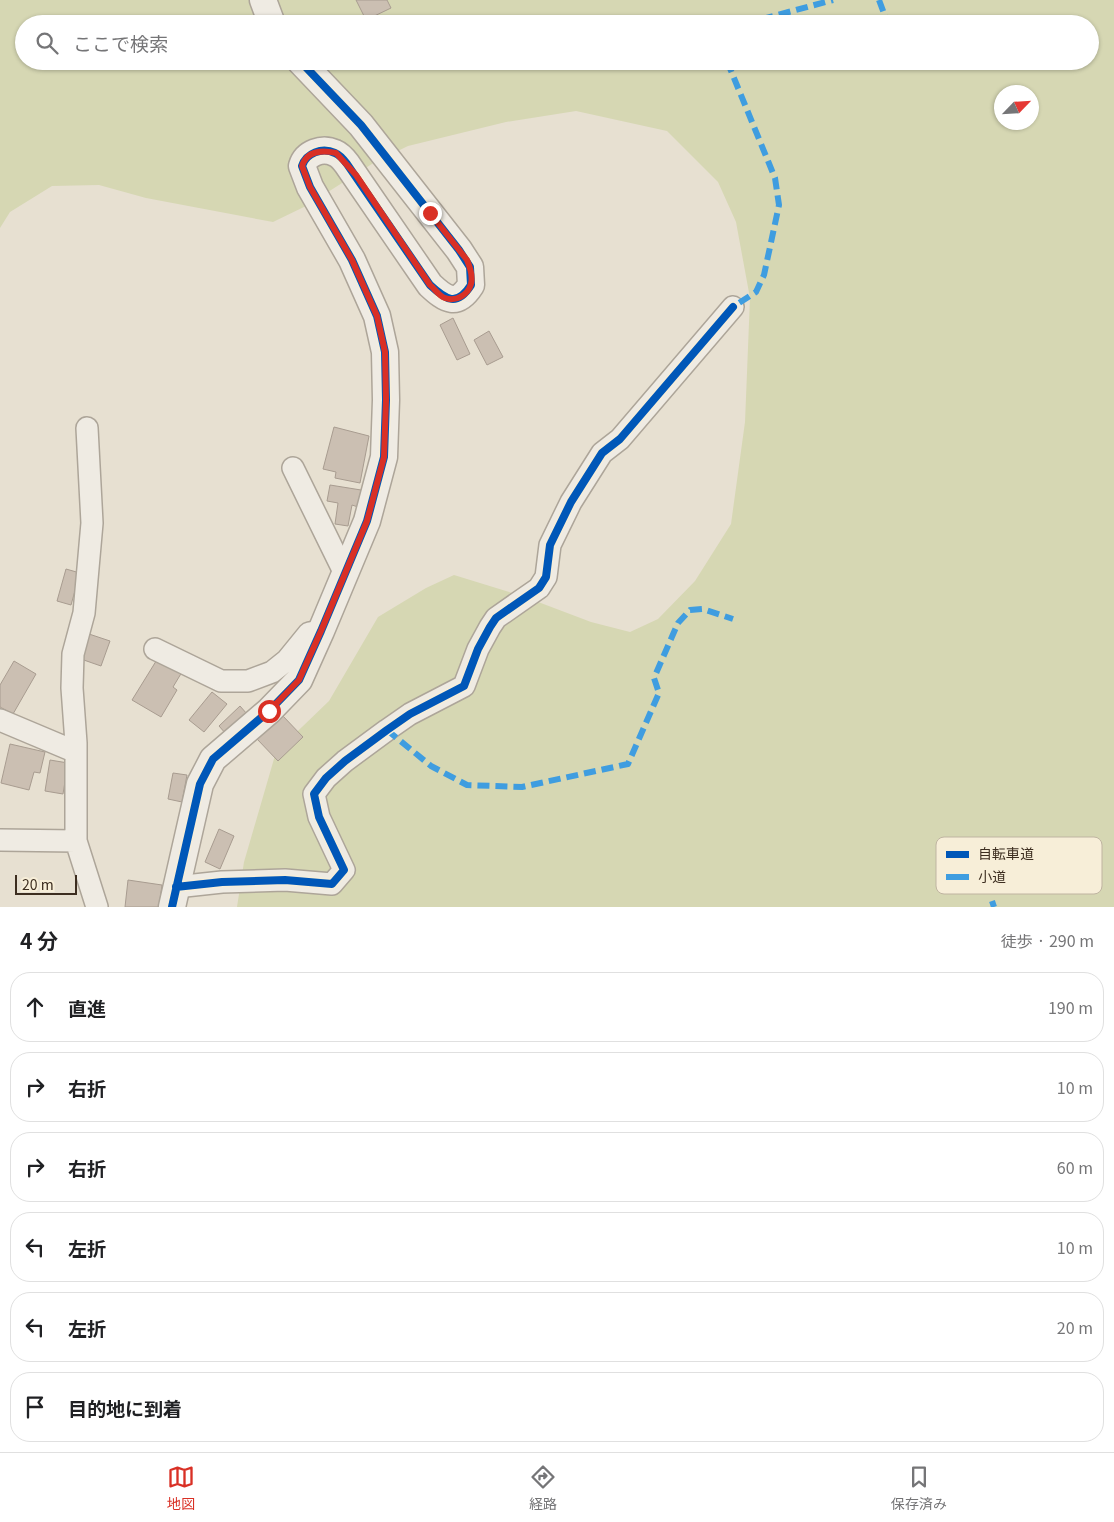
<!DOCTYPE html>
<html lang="ja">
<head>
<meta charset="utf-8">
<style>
  :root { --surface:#fff; --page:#f6f6f6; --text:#202124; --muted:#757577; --line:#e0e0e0; --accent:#d93025 }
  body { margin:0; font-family:Georgia,"Noto Sans JP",serif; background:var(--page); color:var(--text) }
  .compass { position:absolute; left:994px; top:85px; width:45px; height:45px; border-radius:50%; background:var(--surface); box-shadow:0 1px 4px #0004; rotate:65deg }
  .scale { position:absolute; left:15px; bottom:12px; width:62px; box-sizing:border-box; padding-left:5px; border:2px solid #3d2e20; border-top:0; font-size:14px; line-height:18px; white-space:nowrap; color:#3d2e20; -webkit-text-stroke:4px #f7eed8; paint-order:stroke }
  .stop { position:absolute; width:15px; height:15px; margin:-11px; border:4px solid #d93025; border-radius:50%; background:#fff }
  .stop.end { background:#d93025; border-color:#fff; box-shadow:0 1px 5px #0008 }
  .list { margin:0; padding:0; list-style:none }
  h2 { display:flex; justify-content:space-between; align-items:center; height:65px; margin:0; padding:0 20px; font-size:21px }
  h2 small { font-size:16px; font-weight:400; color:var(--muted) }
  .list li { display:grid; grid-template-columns:32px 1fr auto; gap:15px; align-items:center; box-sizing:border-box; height:70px; margin:0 10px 10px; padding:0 10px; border:1px solid var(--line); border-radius:20px }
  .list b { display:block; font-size:19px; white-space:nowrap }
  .list em { font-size:16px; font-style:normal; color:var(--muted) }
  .icon { flex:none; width:28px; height:28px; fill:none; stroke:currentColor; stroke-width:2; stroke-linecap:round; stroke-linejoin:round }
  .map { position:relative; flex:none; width:1114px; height:907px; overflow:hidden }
  .search { position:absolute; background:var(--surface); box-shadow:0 1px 4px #0004; left:15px; right:15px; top:15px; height:55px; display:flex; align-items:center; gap:12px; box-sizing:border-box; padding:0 18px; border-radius:28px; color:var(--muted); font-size:19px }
  .sheet { height:545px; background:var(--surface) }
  nav { display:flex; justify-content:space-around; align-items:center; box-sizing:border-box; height:70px; border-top:1px solid var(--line); background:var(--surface); font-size:14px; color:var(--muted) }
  nav a { display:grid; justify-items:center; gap:2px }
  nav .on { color:var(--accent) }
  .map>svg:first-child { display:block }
</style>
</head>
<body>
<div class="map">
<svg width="1114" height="907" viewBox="0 0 1114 907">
  <rect width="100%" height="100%" fill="#e7e0d1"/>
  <path fill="#d6d7b3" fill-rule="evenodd" d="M0,0H1114V907H237L244,862L276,752L329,701L378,617L426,588L454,575L525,597L591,622L630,632L658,619L695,581L731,524L745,422L750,298L736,222L718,182L667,131L576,111L506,122L408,146L375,162L306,206L273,222L146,198L99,185L52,186L10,212L0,228ZM24,24H1090V61H24ZM1002,92H1032V122H1002Z"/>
  <path fill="#cbbfb2" stroke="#a89c90" d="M356,0H387L391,8L366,20Z
    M453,318L470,354L457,360L440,325Z
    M489,331L503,357L487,365L474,340Z
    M334,427L369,436L360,483L335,478L336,472L323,469Z
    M330,485L361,490L358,507L352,505L348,526L335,524L338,503L327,501Z
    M66,569L80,573L71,605L57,601Z
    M86,633L110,641L101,666L78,658Z
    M158,658L182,672L173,687L177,690L161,717L132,700Z
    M14,661L36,674L13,714L0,707V685Z
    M212,692L227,704L204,732L189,720Z
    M240,706L247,714L226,734L219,726Z
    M282,715L303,737L278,761L257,739Z
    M10,744L45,752L40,773L34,772L29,790L1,783Z
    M50,760L68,763L63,794L45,791Z
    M173,773L187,775L182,802L168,799Z
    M219,829L234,836L220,869L205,862Z
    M128,880L162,885L159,907H125Z"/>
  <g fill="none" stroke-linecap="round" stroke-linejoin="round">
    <g stroke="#ada599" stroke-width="24">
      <path id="minor" d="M293,468L345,574
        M155,649L221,681H248L272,672L287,660L309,633L321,631
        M0,720L76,752
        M0,840L76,841L97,907
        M76,841V743L72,688L73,654L84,613L92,523L87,428
        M176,887L222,882L285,880L332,884L344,870L319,817L314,794L326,778L345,761L387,730L410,714L464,686L478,649L490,627L496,618L539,588L546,577L550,545L571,502L602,453L620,439L733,307"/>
    </g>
    <g stroke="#ada599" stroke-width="29">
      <path id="tertiary" d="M263,0L272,24
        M172,907L200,784L213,759L269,711L299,680L321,631L367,521L384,457L386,400L385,352L377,316L352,260L310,187L302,166C306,153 322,147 335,153C340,155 344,160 347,164L430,285C446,300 457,307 471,285L470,267L459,250L361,125L300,61"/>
    </g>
    <use href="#minor" stroke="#efebe3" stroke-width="21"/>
    <use href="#tertiary" stroke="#efebe3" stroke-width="26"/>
    <path stroke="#3f9de0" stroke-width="6" stroke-dasharray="12 6" stroke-linecap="butt" d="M879,0L885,16L892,24
      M744,24L833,0
      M727,61L775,178L779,205L764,275L756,292L733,307
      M941,61L953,67L963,61
      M387,730L431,766L467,785L522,787L628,764L659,693L654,678L678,623L690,610L703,609L733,619
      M992,901L994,907"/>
    <g stroke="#f7eed8" stroke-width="11">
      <path id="cycleway" d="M176,887L222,882L285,880L332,884L344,870L319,817L314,794L326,778L345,761L387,730L410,714L464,686L478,649L490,627L496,618L539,588L546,577L550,545L571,502L602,453L620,439L733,307
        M172,907L200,784L213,759L269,711L299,680L321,631L367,521L384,457L386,400L385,352L377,316L352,260L310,187L302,166C306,153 322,147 335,153C340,155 344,160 347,164L430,285C446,300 457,307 471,285L470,267L459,250L361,125L300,61"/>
    </g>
    <use href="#cycleway" stroke="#0057b8" stroke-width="8"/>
  </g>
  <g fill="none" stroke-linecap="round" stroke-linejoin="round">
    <path stroke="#d93025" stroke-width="6" d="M269,711L299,680L321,631L367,521L384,457L386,400L385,352L377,316L352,260L310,187L302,166C307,151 322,150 336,153L356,175L430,285C435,289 439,296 445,298C456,302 468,295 471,284C473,276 470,267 467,260L430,213"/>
  </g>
  <rect x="936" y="837" width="166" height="57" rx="8" fill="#f7eed8" stroke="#bfb4a1" stroke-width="1"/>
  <rect x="946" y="851" width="23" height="7" fill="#0057b8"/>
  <rect x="946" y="874" width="23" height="6" fill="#3f9de0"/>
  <g font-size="14" fill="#3d2e20">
    <text x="978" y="859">自転車道</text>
    <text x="978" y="882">小道</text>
  </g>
</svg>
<svg class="compass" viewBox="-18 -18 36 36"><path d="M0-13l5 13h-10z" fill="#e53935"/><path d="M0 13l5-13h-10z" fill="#757577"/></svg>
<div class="scale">20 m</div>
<div class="stop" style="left:269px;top:711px"></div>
<div class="stop end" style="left:430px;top:213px"></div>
<div class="search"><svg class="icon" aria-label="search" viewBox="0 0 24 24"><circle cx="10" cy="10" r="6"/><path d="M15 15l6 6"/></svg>ここで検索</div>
</div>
<section class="sheet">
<h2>4 分<small>徒歩 · 290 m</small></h2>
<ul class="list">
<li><svg class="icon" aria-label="ahead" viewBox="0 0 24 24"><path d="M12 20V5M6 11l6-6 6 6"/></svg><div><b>直進</b></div><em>190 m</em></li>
<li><svg class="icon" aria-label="right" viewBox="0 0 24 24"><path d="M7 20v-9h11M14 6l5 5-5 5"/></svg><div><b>右折</b></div><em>10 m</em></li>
<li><svg class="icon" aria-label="right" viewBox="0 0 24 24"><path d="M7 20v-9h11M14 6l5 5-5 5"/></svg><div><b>右折</b></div><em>60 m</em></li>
<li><svg class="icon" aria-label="left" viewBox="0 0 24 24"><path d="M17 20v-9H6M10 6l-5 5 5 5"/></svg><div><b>左折</b></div><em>10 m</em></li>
<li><svg class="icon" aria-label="left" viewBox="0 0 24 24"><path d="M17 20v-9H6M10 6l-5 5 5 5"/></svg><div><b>左折</b></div><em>20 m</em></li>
<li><svg class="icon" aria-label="arrive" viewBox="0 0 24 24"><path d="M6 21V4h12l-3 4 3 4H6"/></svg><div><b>目的地に到着</b></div></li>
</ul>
</section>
<nav>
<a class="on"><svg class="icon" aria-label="map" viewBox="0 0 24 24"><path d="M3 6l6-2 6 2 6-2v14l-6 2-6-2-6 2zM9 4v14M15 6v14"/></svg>地図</a>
<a><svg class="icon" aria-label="directions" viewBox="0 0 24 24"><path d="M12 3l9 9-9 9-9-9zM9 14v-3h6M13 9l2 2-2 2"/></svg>経路</a>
<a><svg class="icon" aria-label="saved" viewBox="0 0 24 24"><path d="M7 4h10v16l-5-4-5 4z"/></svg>保存済み</a>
</nav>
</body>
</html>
